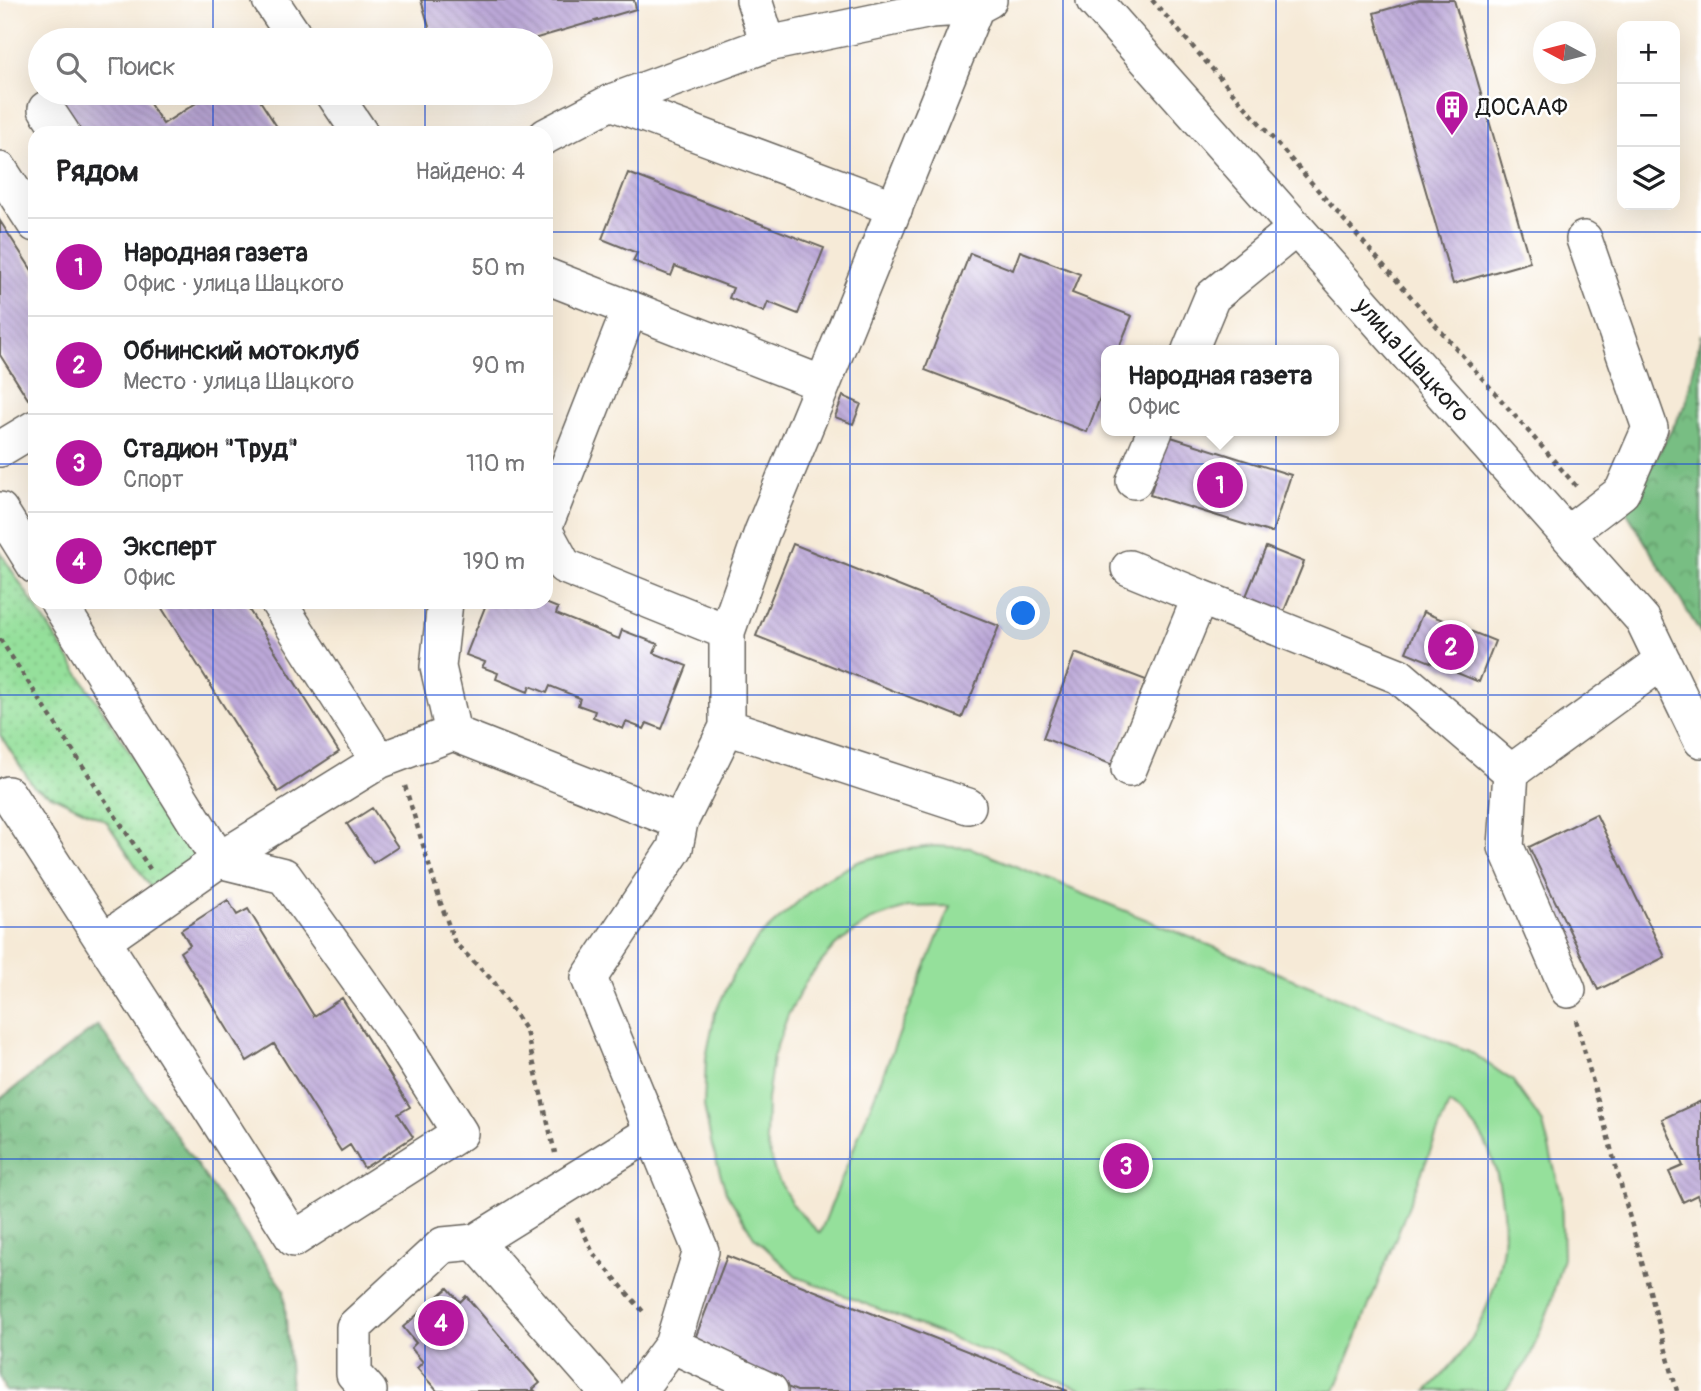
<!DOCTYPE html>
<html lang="ru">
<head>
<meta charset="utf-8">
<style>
  :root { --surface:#fff; --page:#f2f2f2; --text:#202124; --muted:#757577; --line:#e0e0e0; --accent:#b5179e }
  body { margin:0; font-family:Pangolin,sans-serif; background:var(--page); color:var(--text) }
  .controls { position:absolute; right:21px; top:21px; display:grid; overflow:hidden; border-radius:14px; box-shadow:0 7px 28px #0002 }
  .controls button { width:63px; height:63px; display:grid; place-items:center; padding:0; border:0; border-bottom:2px solid var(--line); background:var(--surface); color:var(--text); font:35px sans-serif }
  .compass { position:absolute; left:1533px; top:21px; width:63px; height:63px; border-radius:50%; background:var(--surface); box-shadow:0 7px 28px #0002; rotate:277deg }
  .you { position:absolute; left:1024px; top:614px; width:24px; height:24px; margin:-18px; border:5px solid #fff; border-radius:50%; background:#1a73e8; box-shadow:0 0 0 10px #1a73e833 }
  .badge { display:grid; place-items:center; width:46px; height:46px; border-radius:50%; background:var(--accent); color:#fff; font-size:23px; font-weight:700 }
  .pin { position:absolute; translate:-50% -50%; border:4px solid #fff; box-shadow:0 2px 7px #0006 }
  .popup { position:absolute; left:1101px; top:345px; width:238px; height:91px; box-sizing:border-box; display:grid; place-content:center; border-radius:14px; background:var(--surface); filter:drop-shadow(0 2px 5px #0005); font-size:23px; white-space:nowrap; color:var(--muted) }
  .popup b { font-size:26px; color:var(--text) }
  .popup::after { content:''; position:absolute; left:50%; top:100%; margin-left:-14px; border:14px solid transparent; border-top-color:var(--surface) }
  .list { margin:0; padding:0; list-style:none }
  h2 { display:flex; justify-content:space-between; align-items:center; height:91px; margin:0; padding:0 28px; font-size:30px }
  h2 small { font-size:23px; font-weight:400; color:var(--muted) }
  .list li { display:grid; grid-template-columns:46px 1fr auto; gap:21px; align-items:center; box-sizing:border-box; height:98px; padding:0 28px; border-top:2px solid var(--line) }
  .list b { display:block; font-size:26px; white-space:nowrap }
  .list p { margin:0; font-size:23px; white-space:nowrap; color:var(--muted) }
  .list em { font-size:23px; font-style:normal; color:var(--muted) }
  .icon { flex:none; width:38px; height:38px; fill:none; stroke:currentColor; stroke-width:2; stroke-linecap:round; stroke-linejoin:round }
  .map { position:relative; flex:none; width:1701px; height:1391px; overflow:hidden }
  .search { position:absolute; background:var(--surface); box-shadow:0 7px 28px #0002; left:28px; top:28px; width:525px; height:77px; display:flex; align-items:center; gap:18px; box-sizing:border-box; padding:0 24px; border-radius:38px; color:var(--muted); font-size:26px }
  .panel { position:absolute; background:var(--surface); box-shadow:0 7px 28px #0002; left:28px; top:126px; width:525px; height:483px; border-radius:21px }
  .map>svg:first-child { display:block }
</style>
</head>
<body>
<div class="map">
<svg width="1701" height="1391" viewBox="0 0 1701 1391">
  <defs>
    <pattern id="forest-crowns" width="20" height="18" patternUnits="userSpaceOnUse" patternTransform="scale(1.75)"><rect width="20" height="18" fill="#78be83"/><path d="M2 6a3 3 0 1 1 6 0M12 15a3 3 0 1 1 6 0" fill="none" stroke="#629a6a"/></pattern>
    <pattern id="park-dots" width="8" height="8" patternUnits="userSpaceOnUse" patternTransform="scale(1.75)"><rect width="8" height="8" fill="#95e09b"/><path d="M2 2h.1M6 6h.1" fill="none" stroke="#80c085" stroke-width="1.8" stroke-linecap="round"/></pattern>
    <pattern id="building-back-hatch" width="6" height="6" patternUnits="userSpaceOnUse" patternTransform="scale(1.75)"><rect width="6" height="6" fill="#bca8d8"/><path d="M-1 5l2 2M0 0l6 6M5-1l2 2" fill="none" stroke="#a190b9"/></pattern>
  </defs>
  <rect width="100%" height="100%" fill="#fff"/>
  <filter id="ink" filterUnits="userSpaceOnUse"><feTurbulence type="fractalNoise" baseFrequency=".0143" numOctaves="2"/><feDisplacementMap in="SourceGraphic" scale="14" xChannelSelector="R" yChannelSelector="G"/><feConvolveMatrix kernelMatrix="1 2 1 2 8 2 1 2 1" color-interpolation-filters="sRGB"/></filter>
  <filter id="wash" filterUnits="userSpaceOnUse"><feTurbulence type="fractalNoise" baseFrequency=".00686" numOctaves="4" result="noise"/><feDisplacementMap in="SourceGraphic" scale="28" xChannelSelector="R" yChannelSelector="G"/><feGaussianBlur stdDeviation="1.57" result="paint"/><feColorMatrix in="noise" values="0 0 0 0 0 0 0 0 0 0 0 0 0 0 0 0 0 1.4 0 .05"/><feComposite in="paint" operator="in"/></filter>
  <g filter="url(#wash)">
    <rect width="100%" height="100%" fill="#f6ead7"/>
    <path fill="#95e09b" stroke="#587e5c" stroke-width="2" fill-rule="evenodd" d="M933,846L971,848L1469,1051L1513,1081L1543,1124L1561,1195L1563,1257L1550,1306L1528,1361L1505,1391H1427C1443,1375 1460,1357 1472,1338C1484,1316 1494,1292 1499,1268C1510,1226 1501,1153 1470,1121C1464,1114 1456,1109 1449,1104L1335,1391H1086L797,1277L754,1237L726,1192L712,1146L704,1106L706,1058L715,1013L733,974L758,938L821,881L860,861L902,850ZM950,906L820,1233H819L792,1204L775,1173L766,1139L767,1099L773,1057L788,1015L808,978L835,946L869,921L908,907Z"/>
    <path fill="url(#forest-crowns)" stroke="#4a6d50" stroke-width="2" d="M1701,334V634L1626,511L1686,404Z
      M98,1025L284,1289L291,1391H5L0,1376V1099Z"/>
    <path fill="url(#park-dots)" stroke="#587e5c" stroke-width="2" d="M0,552L197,856L150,887L106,821L34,787L0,735Z"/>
    <g id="blocks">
      <path fill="url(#building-back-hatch)" d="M421,0H634L636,9L530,40H433Z
        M1419,0H1454L1530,262L1453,284L1374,13Z
        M59,93H143L163,124L212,93H255L281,133H79L55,95Z
        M628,173L824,248L798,314L768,302L764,312L729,298L733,288L675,266L671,276L633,261L637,253L602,239Z
        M0,221L35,275V394L28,399L0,355Z
        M1020,251L1080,274L1072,293L1132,316L1118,350H1106V382L1087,432L925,370L970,253L1013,270Z
        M843,396L861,404L853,424L835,417Z
        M1168,436L1291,475L1272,533L1150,495Z
        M793,544L999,626L962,718L756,636Z
        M1266,547L1304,562L1280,621L1242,606Z
        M158,602H244L339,752L278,792Z
        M487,602H543L558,608L556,614L619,639L622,630L658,644L654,653L687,666L662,729L647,723L644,729L626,722L623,729L593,717L595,711L578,705L580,698L550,686L547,693L530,686L528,692L496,679L498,673L482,667L485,662L466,655Z
        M1423,612L1495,641L1479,682L1406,652Z
        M1075,653L1146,680L1113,765L1043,738Z
        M372,808L398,847L373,863L347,824Z
        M1596,814L1665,957L1598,990L1529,847Z
        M228,900L237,915L248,909L314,1016L342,998L410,1107L398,1114L413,1137L364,1168L350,1145L341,1151L274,1044L247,1061L180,952L190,945L181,930Z
        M1701,1101V1205L1697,1195L1683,1202L1669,1172L1683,1166L1662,1119Z
        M727,1256L1068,1391H797L691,1349Z
        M448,1288L460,1302L466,1296L540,1383L533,1389L535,1391H437L417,1368L423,1362L411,1348L416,1343L403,1327Z"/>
    </g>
  </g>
  <g filter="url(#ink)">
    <use href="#blocks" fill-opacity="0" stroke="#68645d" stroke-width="2"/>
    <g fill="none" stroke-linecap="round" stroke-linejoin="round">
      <g stroke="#68645d" stroke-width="38">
        <path id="minor" d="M270,0L297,40
          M754,0L768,44
          M1094,0L1643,620L1701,740
          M333,93L360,133
          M611,102L895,208
          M46,109L62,133
          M546,136L611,102L768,44L931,10L976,7
          M0,170L35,224
          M546,276L823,384
          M1190,350L1212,297L1295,229
          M0,449L35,428
          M1134,481L1155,431
          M0,510L35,566
          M546,523L630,309
          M546,533L564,566L727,632
          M1567,534L1622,492L1650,428L1584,239
          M1129,568L1200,597
          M58,602L219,860L284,876L400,1038L460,1133L294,1239L103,941L219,860L379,761L278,602
          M445,602L438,667L453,733
          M727,727L968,806
          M379,761L453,733L680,822L727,727V632L762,532L823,384L976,7L989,0
          M1129,769L1200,597L1399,676L1511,772
          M8,794L103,941
          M680,822L675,848L589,978L701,1251L672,1345L770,1391
          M1568,990L1506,847L1511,772L1663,661
          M369,1391L354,1374V1327L443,1245L475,1242
          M606,1391L475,1242L652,1132
          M638,1391L672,1345"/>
      </g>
      <path stroke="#68645d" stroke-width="4.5" stroke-dasharray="5 5" stroke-linecap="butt" d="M1152,0L1577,487
        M0,639L150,869
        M405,786L440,901L455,943L494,982L526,1031L555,1153
        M1576,1020L1677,1391
        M577,1218L593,1253L646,1315"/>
      <use href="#minor" stroke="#fff" stroke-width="35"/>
    </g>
  </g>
  <path fill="none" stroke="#1d4ed8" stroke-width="2" stroke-opacity="0.55" d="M213,0V40M425,0V40M638,0V1391M850,0V1391M1063,0V1391M1276,0V1391M1488,0V1391M213,93V133M425,93V133M0,232H35M546,232H1701M0,464H35M546,464H1701M213,602V1391M425,602V1391M0,695H1701M0,927H1701M0,1159H1701"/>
  <defs>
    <g id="building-pin" transform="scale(1.75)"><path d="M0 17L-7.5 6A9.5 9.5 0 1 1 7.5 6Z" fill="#b5179e" stroke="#fff"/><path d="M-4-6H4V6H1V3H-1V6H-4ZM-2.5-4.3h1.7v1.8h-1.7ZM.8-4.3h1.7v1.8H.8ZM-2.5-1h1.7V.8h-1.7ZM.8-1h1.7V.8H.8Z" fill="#fff"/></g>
  </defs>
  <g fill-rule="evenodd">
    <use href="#building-pin" x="1452" y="107"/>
  </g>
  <g text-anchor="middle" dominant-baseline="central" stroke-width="5" stroke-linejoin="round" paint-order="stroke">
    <g font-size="24" fill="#1c1c1c" stroke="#fff" text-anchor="start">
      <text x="1476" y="107">ДОСААФ</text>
    </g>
    <g font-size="24" fill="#1c1c1c" stroke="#fff">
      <text transform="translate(1412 360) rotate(48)">улица Шацкого</text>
    </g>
  </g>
</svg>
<div class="controls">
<button>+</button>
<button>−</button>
<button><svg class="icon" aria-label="layers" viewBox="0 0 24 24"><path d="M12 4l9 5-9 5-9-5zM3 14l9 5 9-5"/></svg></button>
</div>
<svg class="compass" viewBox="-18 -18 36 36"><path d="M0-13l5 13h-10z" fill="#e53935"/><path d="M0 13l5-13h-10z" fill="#757577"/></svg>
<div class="you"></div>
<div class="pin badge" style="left:1220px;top:485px">1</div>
<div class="popup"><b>Народная газета</b>Офис</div>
<div class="pin badge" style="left:1451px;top:647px">2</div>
<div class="pin badge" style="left:1126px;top:1166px">3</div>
<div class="pin badge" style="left:441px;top:1323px">4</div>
<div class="search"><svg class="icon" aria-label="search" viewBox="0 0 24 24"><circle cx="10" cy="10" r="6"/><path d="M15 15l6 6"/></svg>Поиск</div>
<section class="panel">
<h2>Рядом<small>Найдено: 4</small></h2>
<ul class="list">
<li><span class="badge">1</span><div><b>Народная газета</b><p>Офис · улица Шацкого</p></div><em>50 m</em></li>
<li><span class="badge">2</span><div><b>Обнинский мотоклуб</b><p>Место · улица Шацкого</p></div><em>90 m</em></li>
<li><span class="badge">3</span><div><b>Стадион &quot;Труд&quot;</b><p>Спорт</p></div><em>110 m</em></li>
<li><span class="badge">4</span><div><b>Эксперт</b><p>Офис</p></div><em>190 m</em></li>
</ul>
</section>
</div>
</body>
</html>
